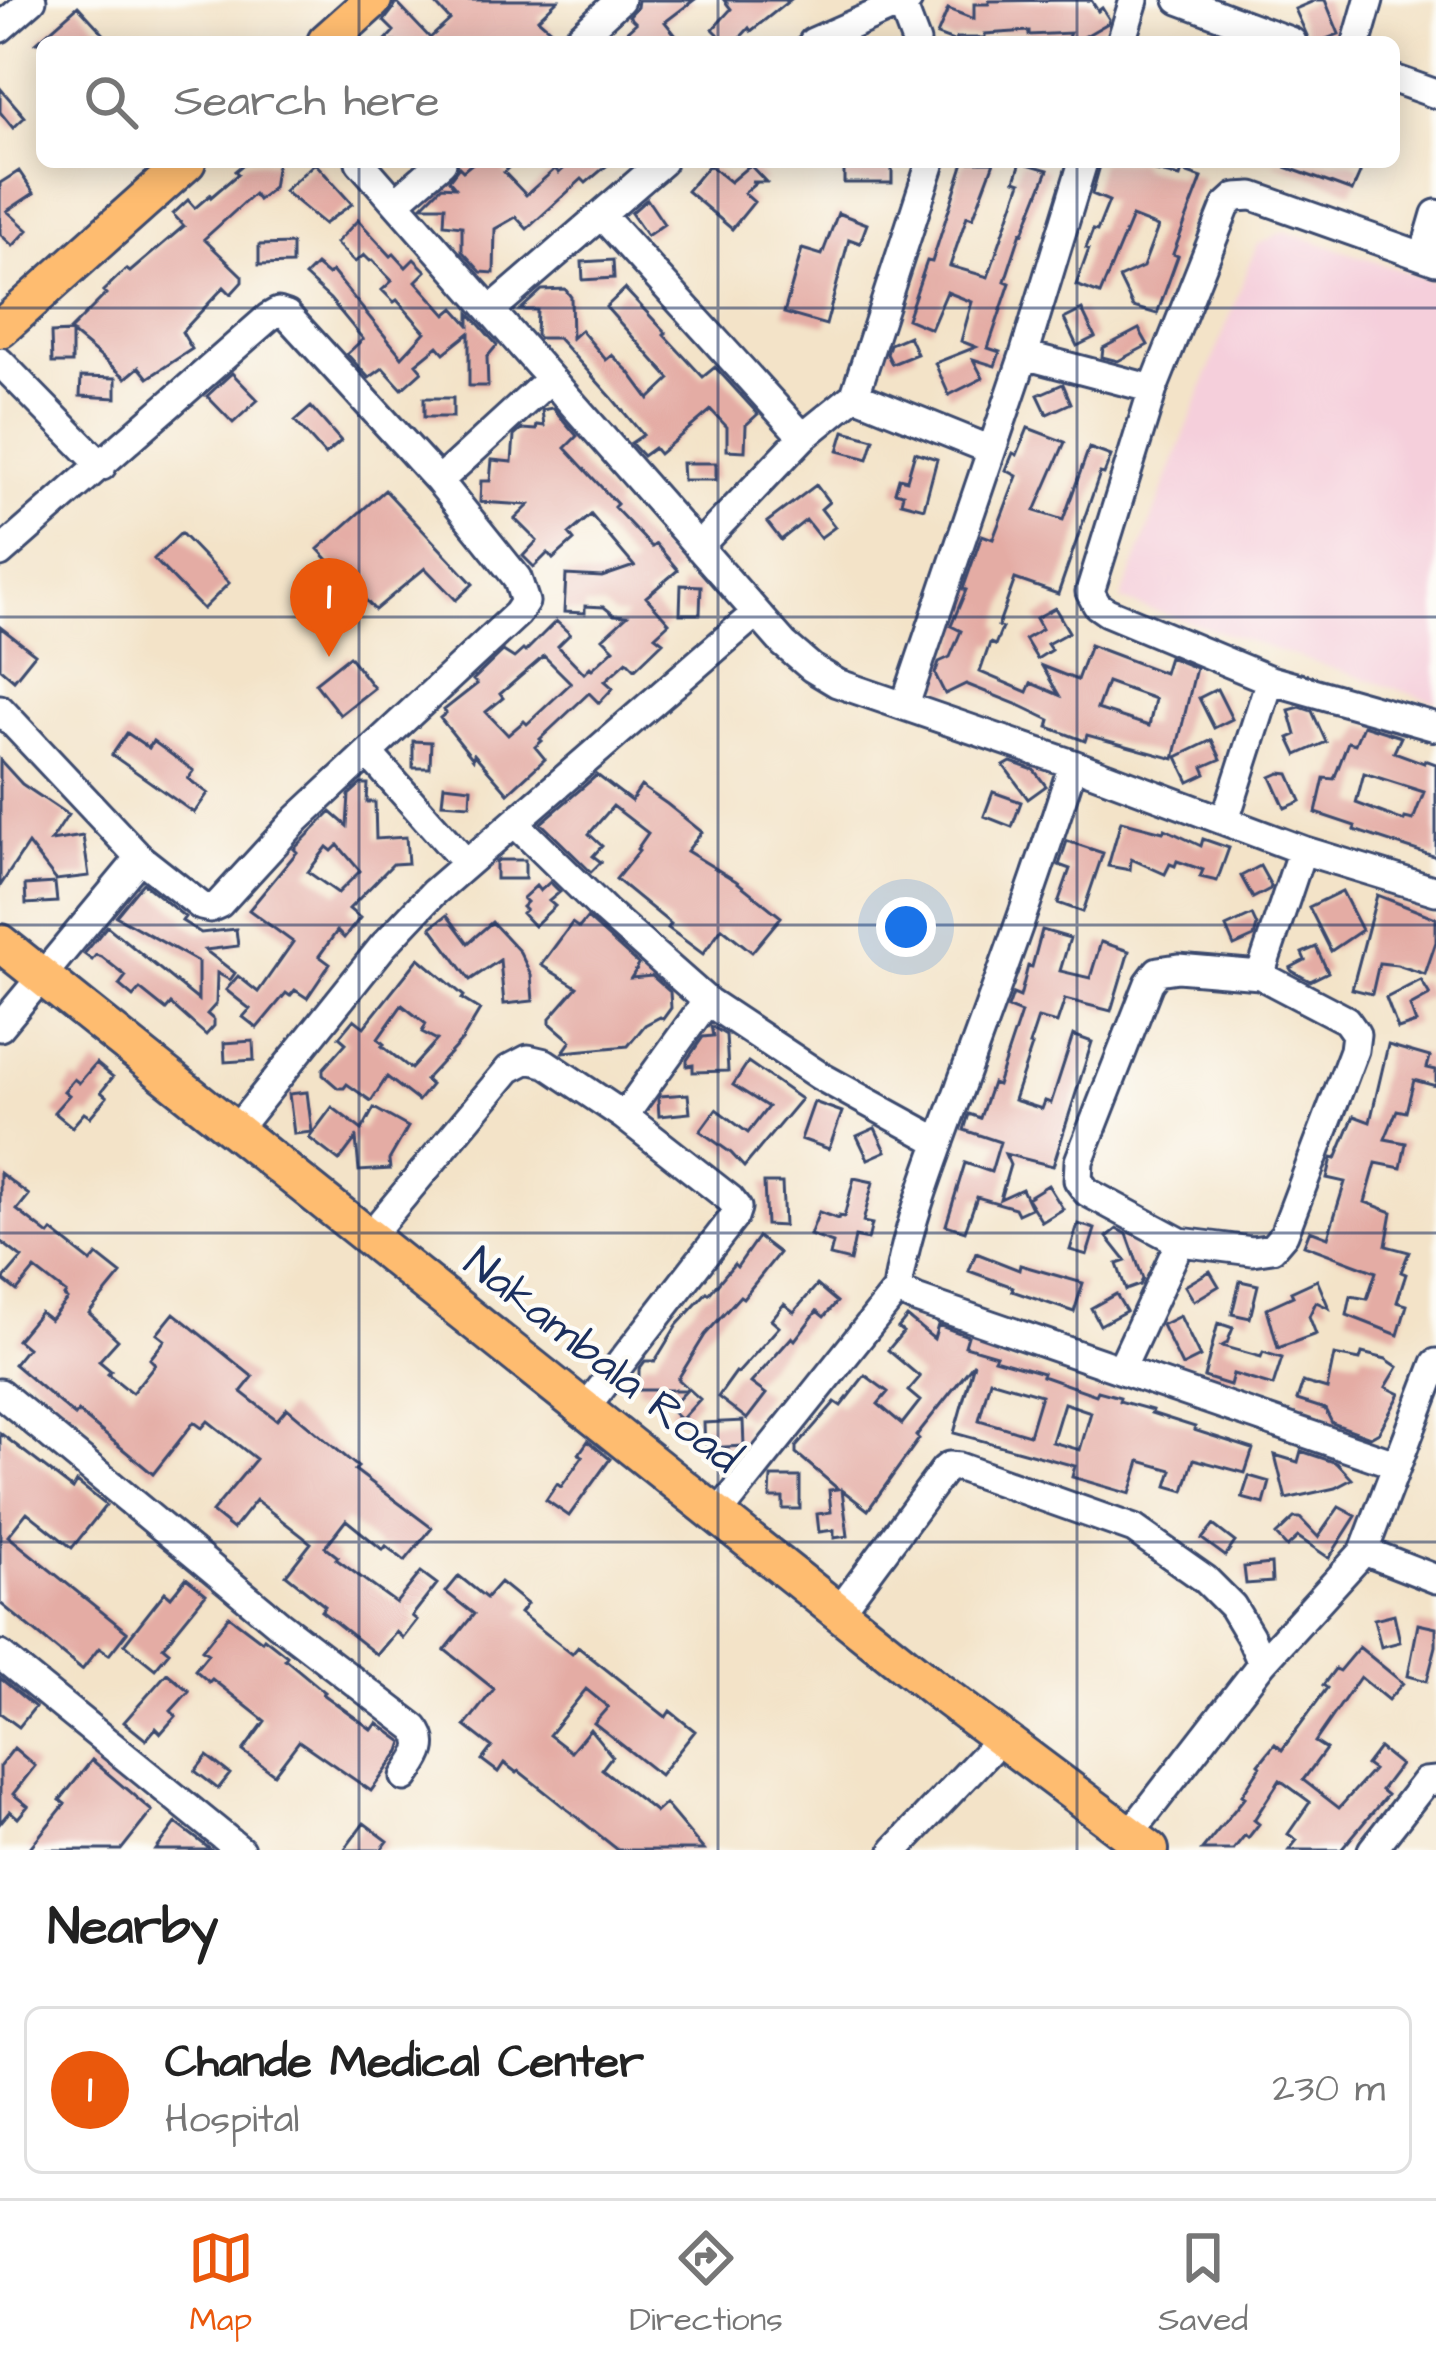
<!DOCTYPE html>
<html lang="en">
<head>
<meta charset="utf-8">
<style>
  :root { --surface:#fff; --page:#f2f2f2; --text:#222; --muted:#767676; --line:#e0e0e0; --accent:#ea580c }
  body { margin:0; font-family:"Architects Daughter",sans-serif; background:var(--page); color:var(--text) }
  .you { position:absolute; left:906px; top:927px; width:42px; height:42px; margin:-30px; border:9px solid #fff; border-radius:50%; background:#1a73e8; box-shadow:0 0 0 18px #1a73e833 }
  .badge { display:grid; place-items:center; width:78px; height:78px; border-radius:50%; background:var(--accent); color:#fff; font-size:39px; font-weight:700 }
  .pin { position:absolute; translate:-50% -99px; filter:drop-shadow(0 3px 6px #0008) }
  .pin::after { content:''; position:absolute; top:63px; width:42px; height:36px; background:inherit; clip-path:polygon(0 0,100% 0,50% 100%) }
  .list { margin:0; padding:0; list-style:none }
  h2 { display:flex; justify-content:space-between; align-items:center; height:156px; margin:0; padding:0 48px; font-size:51px }
  h2 small { font-size:39px; font-weight:400; color:var(--muted) }
  .list li { display:grid; grid-template-columns:78px 1fr auto; gap:36px; align-items:center; box-sizing:border-box; height:168px; margin:0 24px 24px; padding:0 24px; border:3px solid var(--line); border-radius:18px }
  .list b { display:block; font-size:45px; white-space:nowrap }
  .list p { margin:0; font-size:39px; white-space:nowrap; color:var(--muted) }
  .list em { font-size:39px; font-style:normal; color:var(--muted) }
  .icon { flex:none; width:66px; height:66px; fill:none; stroke:currentColor; stroke-width:2; stroke-linecap:round; stroke-linejoin:round }
  .map { position:relative; flex:none; width:1436px; height:1850px; overflow:hidden }
  .search { position:absolute; background:var(--surface); box-shadow:0 6px 30px #0003; left:36px; right:36px; top:36px; height:132px; display:flex; align-items:center; gap:30px; box-sizing:border-box; padding:0 42px; border-radius:18px; color:var(--muted); font-size:45px }
  .sheet { height:348px; background:var(--surface) }
  nav { display:flex; justify-content:space-around; align-items:center; box-sizing:border-box; height:168px; border-top:3px solid var(--line); background:var(--surface); font-size:33px; color:var(--muted) }
  nav a { display:grid; justify-items:center; gap:6px }
  nav .on { color:var(--accent) }
  .map>svg:first-child { display:block }
</style>
</head>
<body>
<div class="map">
<svg width="1436" height="1850" viewBox="0 0 1436 1850">
  <rect width="100%" height="100%" fill="#fdfcf7"/>
  <filter id="ink" filterUnits="userSpaceOnUse"><feTurbulence type="fractalNoise" baseFrequency=".00833" numOctaves="2"/><feDisplacementMap in="SourceGraphic" scale="24" xChannelSelector="R" yChannelSelector="G"/><feConvolveMatrix kernelMatrix="1 2 1 2 8 2 1 2 1" color-interpolation-filters="sRGB"/></filter>
  <filter id="wash" filterUnits="userSpaceOnUse"><feTurbulence type="fractalNoise" baseFrequency=".004" numOctaves="4" result="noise"/><feDisplacementMap in="SourceGraphic" scale="48" xChannelSelector="R" yChannelSelector="G"/><feGaussianBlur stdDeviation="2.7" result="paint"/><feColorMatrix in="noise" values="0 0 0 0 0 0 0 0 0 0 0 0 0 0 0 0 0 1.4 0 .05"/><feComposite in="paint" operator="in"/></filter>
  <g filter="url(#wash)">
    <rect width="100%" height="100%" fill="#f3e3c8"/>
    <path fill="#f5cfdb" d="M1284,231L1436,282V702L1121,600L1257,245Z"/>
    <g id="blocks">
      <path fill="#e4aca4" fill-rule="evenodd" d="M432,0H558L538,19L553,32L544,42H384L394,31L384,21L394,8L395,1L430,38L450,20Z
        M638,0H694L665,22L681,42H615L636,23L629,16L637,7Z
        M724,0H790L751,31L749,28L736,42H710L718,34L713,29L731,9Z
        M1091,0L1098,11L1102,8L1109,19L1108,23L1075,42H1066L1070,33L1029,35V31L985,34V38H957L956,42L937,35L948,9L974,19V4H989V1Z
        M1316,0H1325L1339,34L1319,42H1310L1295,9Z
        M78,6L111,42H37Z
        M0,88L25,117L13,128L0,112Z
        M246,162H277L273,188L258,200L254,194L204,239L242,276V282L231,294L224,287L182,332L192,349L148,378L139,367L126,378L72,333V363H52L51,333L71,332L69,331L106,294L103,291L126,269L130,272L184,226L173,214L188,200L195,208L210,195L211,197L238,174L235,171Z
        M474,162H514L504,172L526,195L555,169L559,173L571,162H611L586,183L582,179L527,229L516,217L495,229L494,273L481,272L462,251V226L444,224L445,206H422L442,186L455,187L449,180L459,167L463,171Z
        M844,162H892V183H844Z
        M964,162H994L973,218L967,216L950,266L988,277L1021,182L1015,180L1021,162L1048,170L1023,233L1021,232L1005,281L1010,283L988,348L1000,352L995,366L973,359L983,378L949,395L935,363L976,347L961,341L972,302L947,292L931,329L907,319L927,261L932,262Z
        M1101,162H1141L1139,167L1180,177L1182,171L1202,178L1173,254L1178,256L1157,314L1133,307L1119,278L1143,267L1158,227L1132,217L1100,294L1076,285L1089,249L1086,248L1093,230L1097,231L1109,201L1092,194Z
        M1272,162H1349L1360,167V173L1352,191Z
        M315,163L352,204L324,224L284,191Z
        M709,165L730,182L750,165L766,182H751L756,183L744,193L754,202L732,229L687,191Z
        M19,171L34,193L7,211L28,230L13,246L0,234V183Z
        M647,199L664,224L647,236L631,213Z
        M838,213L867,224L860,243L849,239L826,325L784,313L802,249L822,255Z
        M358,220L391,256L394,254L406,267L414,259L426,271L416,281L446,315L454,308L469,325V313L497,345L487,357L488,386H469V333L444,353L438,346L416,364L422,371L402,389L383,368L369,378L347,354L363,339L330,299L305,276L316,265L328,275L332,271L402,357L425,332L397,300L394,302L382,290L392,281L372,260L370,261L364,255L355,262L336,243Z
        M292,244V264L259,265V245Z
        M613,260L614,278L583,280L582,262Z
        M565,289L571,297L572,338L581,330L606,360L612,355L629,372L649,399L670,379L606,307L625,289L666,333L664,335L703,377L715,367L758,414L746,425L745,451L727,450V427L711,410L659,454L654,448L643,456L631,443L643,435L612,398L558,338H539L536,335L537,310H520L542,290Z
        M1082,310L1095,337L1077,346L1064,319Z
        M1139,329L1148,345L1118,361L1102,357L1103,348Z
        M909,336L917,354L892,364L887,354L890,344Z
        M232,373L258,400L233,423L207,396Z
        M81,377L116,378V398L80,396Z
        M1063,384L1071,403L1047,414L1038,395Z
        M424,398H453V417H424Z
        M311,407L341,441L325,455L295,421Z
        M553,408L577,436L565,448L617,504L614,507L652,547L656,544L678,570L646,597L669,623L655,636L663,642L635,669L627,661L605,681L613,688L599,703L589,693L540,739L542,741L535,747L545,759L508,793L474,754L473,759L440,718L446,713L444,710L477,684L473,680L503,651L514,658L523,650L525,652L556,621L570,634L558,646L584,673L590,667L592,669L614,649L603,638L627,616L614,615L604,607L585,606V613L564,612L566,575L602,577L634,566L591,515L569,534L574,540L553,559L548,553L534,567L523,556L537,541L515,519L529,505L480,502L481,481H490L492,460L512,462L514,436L522,429L536,430L537,425L544,426L542,410ZM544,656L571,683L527,724L524,721L508,735L486,712L503,698L500,694Z
        M1028,428L1065,442L1035,511L1063,520L1089,448L1111,456L1104,474L1100,473L1058,594L1015,579L998,626L1002,628L995,645L990,643L980,672L1027,692L1031,683L1059,695L1042,666L1077,680L1090,645L1164,673L1169,657L1196,668L1174,759L1087,735L1085,741L1048,727L1050,720L1021,706L966,684L945,694L935,674L939,662L950,657L961,631L951,626L966,590L963,589L982,535L993,539L1012,489L1017,476L1006,470L1013,453L1017,455ZM1107,682L1155,699L1149,726L1097,709Z
        M844,431L874,439L868,459L838,451Z
        M915,452L937,459L924,508L901,502L903,494L895,492L899,478L907,480Z
        M682,463H716V480H683Z
        M816,485L829,502L821,509L835,527L820,538L806,520L781,540L767,522Z
        M385,490L473,584L456,600L425,568L375,610L318,549Z
        M181,533L229,583L203,609L154,559Z
        M681,585L701,586L700,614H680Z
        M1055,608L1069,632L1047,644L1051,650L1037,659L1025,639L1042,629L1036,618Z
        M0,627L35,654L14,680L0,668Z
        M349,656L374,688L340,715L315,683Z
        M1217,689L1232,719L1214,728L1199,698Z
        M1300,707L1312,711L1326,742L1297,755L1289,738L1296,735L1289,710Z
        M1363,725L1401,737L1394,752L1424,763L1425,760L1436,764V857L1354,830L1355,826L1316,813L1324,778L1334,779L1348,742L1355,744ZM1364,773L1424,792L1413,820L1405,818L1404,821L1356,803Z
        M127,733L149,748L153,741L194,771L188,779L208,793L194,813L112,755Z
        M1212,740L1221,759L1203,767L1206,774L1189,782L1177,757Z
        M413,741L431,742L430,768H413Z
        M0,760L22,784L68,815L51,841L83,836L89,876L56,880L28,844L0,886Z
        M1011,762L1034,770L1046,786L1028,799L1004,766Z
        M1280,773L1289,774L1301,801L1285,808L1271,777Z
        M597,775L631,801L641,786L667,804L702,832L687,851L736,881L781,917L752,952L722,928L703,954L668,928L671,924L616,879L639,851L637,849L648,833L613,806L589,834L602,846L593,856L601,862L591,872L541,823Z
        M361,784H368L367,802H375L376,839L406,837L408,863L393,864L349,909L360,918L344,938L337,931L319,956L330,964L307,998L295,990L290,996L286,993L257,1028L243,1017L250,1009L226,990L238,976L258,992L293,942L249,910L297,852L294,849L331,812L347,826L349,795ZM338,845L360,871L338,893L308,872L327,847L332,851Z
        M444,785L471,788L470,805L442,803Z
        M993,792L1021,802L1012,827L984,816Z
        M1121,821L1163,832L1165,829L1201,846L1203,839L1229,848L1217,881L1200,877L1203,870L1177,861L1175,866L1170,864L1165,874L1131,859L1130,870L1108,866Z
        M1067,841L1103,853L1083,912L1058,903L1070,869L1059,865Z
        M499,860H525V879H496V862Z
        M1260,866L1271,886L1270,889L1253,898L1241,876Z
        M550,882L560,892L549,901L555,906L534,926L522,913L525,910L522,907L527,902L523,898L536,886L540,891Z
        M55,883L57,902L26,904L25,885Z
        M143,883L185,917L182,921L201,933L236,929L238,946L205,950L235,973L230,980L217,973L216,1004L207,1014L214,1020V1026L206,1035L171,1004L166,1010L140,989L133,997L119,985L126,976L102,957L96,955L92,960L84,954L107,926L198,1000V962L116,916Z
        M1342,891L1362,930L1331,951L1309,907Z
        M1377,895L1436,918V942L1425,974L1397,965L1379,963L1372,994L1352,989Z
        M447,915L468,943L492,922L520,952L531,975L533,1001L504,1004L500,960L470,980L431,927Z
        M1252,915L1257,926L1254,937L1234,946L1226,927Z
        M587,918L639,965L631,978L652,976L670,992L671,1008L663,1019L660,1017L645,1025L628,1046L563,1052L571,1041L550,1023V1018L577,987L541,965L572,923L579,928Z
        M1042,930L1070,938L1060,971L1090,978L1101,942L1129,951L1111,1011L1065,999L1057,1023L1038,1018L1029,1045L1032,1046L1014,1100L1042,1109L1045,1101L1051,1103L1073,1035L1092,1042L1053,1166L1005,1154L1010,1165L1000,1199L1022,1189L1031,1208L1018,1214L1015,1208L977,1197L965,1231L946,1225L965,1163L991,1172L1000,1142L964,1130L969,1114L980,1118L992,1083L997,1085L1021,1013L1008,1008L1013,994L1020,997L1028,966L1032,967Z
        M1316,947L1328,972L1310,981L1292,971L1290,968L1305,960L1302,953Z
        M419,958L464,996L462,999L480,1010L462,1040L425,1080L431,1085L418,1101L387,1077L371,1101L347,1084L344,1088H338L323,1075V1069L346,1043L339,1037L354,1019L364,1027ZM402,1005L426,1024L422,1032L437,1040L411,1069L382,1046L384,1044L378,1039Z
        M1421,980L1430,995L1410,1006L1416,1023L1398,1029L1386,998Z
        M711,1026L726,1035L728,1071L693,1072V1065L687,1066V1060L703,1037L713,1036Z
        M253,1041L254,1060L225,1062L224,1043Z
        M1388,1045L1430,1057L1427,1068L1436,1070V1086L1414,1080L1406,1112L1397,1110L1385,1139L1406,1143L1401,1168L1376,1163L1365,1202L1392,1212L1386,1246L1409,1252L1401,1272L1406,1274L1397,1302L1407,1305L1398,1335L1347,1315L1351,1296L1367,1299L1376,1272L1304,1245L1310,1230L1328,1237L1345,1182L1327,1178L1332,1158L1336,1159L1354,1116L1370,1122Z
        M748,1062L801,1099L744,1167L731,1153L700,1131L716,1109L748,1133L768,1107L733,1085Z
        M96,1063L113,1077L101,1092L107,1097L90,1117L84,1113L72,1127L54,1112L69,1095L64,1091L74,1079L79,1083Z
        M307,1092L312,1132L294,1134L289,1094Z
        M688,1094L690,1113L659,1116L658,1100L660,1096Z
        M814,1102L842,1112L829,1149L801,1139Z
        M332,1107L362,1130L374,1108L408,1127L389,1160L390,1169L359,1171L356,1138L339,1161L309,1138Z
        M875,1128L886,1151L868,1159L857,1136Z
        M0,1173L29,1195L17,1210L49,1235L52,1231L91,1262L97,1255L121,1274L89,1313L118,1340L99,1361L111,1371L108,1374L132,1393L155,1364L150,1359L165,1340L157,1334L174,1313L253,1377L241,1392L277,1420L287,1408L358,1467L355,1470L432,1528L405,1561L386,1546L383,1550L346,1520L325,1547L338,1557L336,1559L396,1603L421,1572L437,1584L412,1616L417,1620L403,1638L396,1632L377,1655L321,1611L325,1606L286,1575L311,1543L256,1500L233,1529L212,1512L256,1459L208,1421L202,1428L194,1422L153,1474L78,1412L75,1416L14,1364L27,1348L17,1340L40,1312L50,1320L67,1299L64,1296L66,1293L35,1269L17,1291L3,1280L22,1258L0,1241Z
        M854,1178L873,1182L863,1222L872,1224L868,1240L855,1237L850,1261L830,1256L833,1243L810,1235L819,1212L838,1219L839,1216L844,1217Z
        M764,1183H782L784,1226L766,1225Z
        M1048,1185L1063,1209L1042,1222L1027,1198Z
        M1078,1224L1095,1229L1087,1255L1070,1250Z
        M1117,1229L1127,1234L1143,1279L1140,1285L1126,1290L1117,1264L1126,1261L1107,1237Z
        M758,1237L779,1253L743,1298L740,1296L705,1335L678,1379L700,1399L681,1420L669,1409L687,1390H639V1369L645,1361H655L677,1325L707,1292L709,1294L734,1264L737,1267Z
        M976,1253L1019,1270L1020,1265L1083,1283L1074,1312L1012,1291L1013,1287L969,1271Z
        M1210,1271L1219,1286L1194,1301L1185,1286Z
        M1317,1280L1329,1308L1316,1302L1309,1316L1316,1334L1278,1348L1267,1308L1293,1296L1291,1292Z
        M1240,1281L1258,1285L1250,1318L1232,1314Z
        M817,1285L837,1302L824,1317L817,1311L795,1340L792,1337L751,1383L766,1394L747,1419L718,1397L736,1372L738,1373L779,1327L771,1320L784,1304L794,1312Z
        M1116,1294L1126,1311L1100,1325L1091,1308Z
        M1180,1316L1200,1357L1182,1366L1162,1325Z
        M907,1317L934,1339L938,1325L968,1336L965,1346L996,1355L994,1359L1043,1373L1042,1376L1096,1395L1098,1391L1120,1397L1119,1401L1152,1410L1151,1413L1195,1427L1194,1430L1253,1449L1245,1473L1194,1459L1184,1491L1167,1486L1172,1470L1140,1461L1130,1494L1072,1477L1075,1466L954,1433L974,1363L916,1436L919,1439L868,1510L842,1490L848,1536L834,1538V1530L819,1532L817,1514L831,1512L829,1490L838,1489L796,1453V1447L835,1402L841,1406L865,1375L888,1392L878,1404L902,1424L920,1401L908,1391L920,1377L888,1350L903,1332L898,1328ZM990,1380L1041,1395L1029,1435L979,1420ZM1064,1403L1091,1412L1080,1450L1052,1442Z
        M1218,1323L1233,1328L1227,1343L1222,1346L1261,1357L1263,1352L1282,1358L1273,1386L1233,1374L1230,1385L1204,1377Z
        M1362,1353L1386,1359L1398,1367L1386,1387L1400,1394L1379,1432L1370,1437L1332,1423L1325,1409L1297,1400L1303,1382L1327,1389L1334,1355L1360,1360Z
        M743,1421L744,1446L705,1448L704,1423Z
        M0,1433L73,1489L77,1482L106,1505L72,1548L27,1512L8,1536L127,1632L109,1655L99,1648L82,1670L0,1603Z
        M588,1441L610,1459L569,1516L546,1500L557,1484L561,1487L583,1456L579,1454Z
        M1301,1451L1337,1463L1352,1479L1335,1488L1286,1499L1275,1455L1298,1462Z
        M1249,1476L1270,1482L1264,1504L1242,1498Z
        M771,1477H800V1509H783V1498H770Z
        M1339,1507L1356,1516L1329,1558L1298,1537L1287,1547L1276,1535L1294,1518H1300L1318,1537Z
        M1213,1525L1235,1542L1225,1556L1202,1539Z
        M1271,1564L1272,1582L1246,1584L1244,1567Z
        M459,1576L486,1598L500,1582L527,1604L520,1613L572,1654L578,1647L666,1717L670,1711L695,1731L660,1775L594,1723L608,1707L586,1689L549,1735L571,1752L590,1729L612,1756L602,1769L656,1812L665,1804L704,1850H618L519,1771L517,1773L504,1763L498,1772L482,1760L492,1747L465,1726L494,1689L445,1650L474,1614L446,1592Z
        M186,1578L206,1594L163,1647L169,1652L155,1669L124,1644L165,1592L171,1597Z
        M1394,1614L1400,1642L1381,1647L1374,1619Z
        M229,1616L262,1641L264,1638L287,1656L285,1659L325,1692L323,1694L372,1730L377,1723L403,1742L400,1751L371,1791L299,1741L274,1774L243,1751L265,1721L212,1679L209,1682L195,1670L208,1654L202,1650Z
        M1418,1624L1436,1628V1646L1427,1681L1408,1676Z
        M1359,1647L1403,1683L1388,1700L1360,1677L1315,1742L1326,1749L1303,1780L1339,1808L1373,1770L1366,1765L1379,1748L1400,1765L1381,1790L1387,1795L1341,1850H1289L1297,1840L1288,1834L1310,1802L1280,1780L1254,1820L1259,1824L1248,1838L1245,1835L1233,1850H1202L1245,1797L1242,1795L1261,1766L1259,1764L1275,1744L1282,1750L1327,1688L1323,1685L1335,1669L1339,1671Z
        M167,1673L189,1691L171,1711L176,1716L161,1733L156,1728L146,1740L124,1722Z
        M0,1678L35,1707L19,1727L0,1713Z
        M14,1748L35,1766L13,1794L28,1806L18,1818L10,1811L0,1823V1766Z
        M207,1756L230,1774L218,1789L195,1771Z
        M92,1760L152,1811L121,1850H28L65,1804L60,1800Z
        M176,1823L201,1842L211,1850H156Z
        M364,1823L388,1841L381,1850H344Z"/>
    </g>
  </g>
  <g filter="url(#ink)">
    <use href="#blocks" fill-opacity="0" stroke="#3b4a6e" stroke-width="3"/>
    <g fill="none" stroke-linecap="round" stroke-linejoin="round">
      <g stroke="#3b4a6e" stroke-width="33">
        <path id="minor" d="M900,0L916,42
          M1179,0L1292,42
          M0,28L32,0
          M574,42L620,0
          M813,42L908,0
          M1121,42L1134,0
          M1357,42L1369,0
          M1394,79L1436,94
          M360,162L784,644L812,668L837,683L1073,764L1302,850L1436,891
          M397,201L442,162
          M602,216L803,437
          M1424,255L1436,214
          M1436,261L1253,196L1236,197L1226,206L1153,389L1090,592L1097,605L1107,612L1270,680L1436,727
          M491,310L662,162
          M1024,355L1153,389
          M0,362L102,466
          M855,395L991,450
          M439,481L550,379
          M698,547L803,437L855,395L931,162
          M0,553L269,317L278,312L287,315L439,481L517,578L525,602L517,614L297,819L219,904L210,908L201,906L140,858L0,709
          M905,705L1024,355L1083,162
          M369,754L466,863
          M1225,820L1270,680
          M515,823L605,911L707,1001L820,1076L940,1142
          M1178,968L1260,975L1346,1020L1356,1034L1354,1050L1284,1234L1272,1248L1252,1251L1180,1242L1087,1192L1078,1180L1079,1161L1149,983L1158,971Z
          M1260,975L1302,850
          M0,1027L140,858
          M235,1131L383,946L433,893L756,613
          M368,1238L509,1069L528,1059L545,1063L624,1116L707,1001
          M897,1290C906,1226 938,1148 960,1087C999,980 1039,873 1073,764
          M1121,1369L1180,1242
          M0,1393L279,1624L415,1728C430,1746 416,1760 405,1777
          M585,1409L734,1217L737,1208L730,1199L624,1116
          M718,1514L897,1290L916,1299L1395,1464
          M1364,1551L1436,1579
          M840,1610L944,1470L949,1466L959,1467L1134,1529L1205,1579L1232,1606L1250,1636L1262,1663
          M0,1655L240,1850
          M1129,1835L1262,1663L1364,1551L1436,1363
          M895,1850L1002,1737
          M1372,1850L1425,1782L1436,1781"/>
      </g>
      <g stroke="#3b4a6e" stroke-width="42">
        <path id="major" d="M326,42L373,0
          M0,329L187,162
          M0,943L934,1688L1150,1850"/>
      </g>
      <use href="#minor" stroke="#fff" stroke-width="27"/>
      <use href="#major" stroke="#febc70" stroke-width="36"/>
    </g>
  </g>
  <path fill="none" stroke="#1b2f5e" stroke-width="3" stroke-opacity="0.55" d="M359,0V42M718,0V42M1077,0V42M359,162V1850M718,162V1850M1077,162V1850M0,308H1436M0,617H1436M0,925H1436M0,1233H1436M0,1542H1436"/>
  <g text-anchor="middle" dominant-baseline="central" stroke-width="9" stroke-linejoin="round" paint-order="stroke">
    <g font-size="45" fill="#1b2f5e" stroke="#fdfcf7">
      <text transform="translate(602 1361) rotate(38)">Nakambala Road</text>
    </g>
  </g>
</svg>
<div class="you"></div>
<div class="pin badge" style="left:329px;top:657px">1</div>
<div class="search"><svg class="icon" aria-label="search" viewBox="0 0 24 24"><circle cx="10" cy="10" r="6"/><path d="M15 15l6 6"/></svg>Search here</div>
</div>
<section class="sheet">
<h2>Nearby<small></small></h2>
<ul class="list">
<li><span class="badge">1</span><div><b>Chande Medical Center</b><p>Hospital</p></div><em>230 m</em></li>
</ul>
</section>
<nav>
<a class="on"><svg class="icon" aria-label="map" viewBox="0 0 24 24"><path d="M3 6l6-2 6 2 6-2v14l-6 2-6-2-6 2zM9 4v14M15 6v14"/></svg>Map</a>
<a><svg class="icon" aria-label="directions" viewBox="0 0 24 24"><path d="M12 3l9 9-9 9-9-9zM9 14v-3h6M13 9l2 2-2 2"/></svg>Directions</a>
<a><svg class="icon" aria-label="saved" viewBox="0 0 24 24"><path d="M7 4h10v16l-5-4-5 4z"/></svg>Saved</a>
</nav>
</body>
</html>
